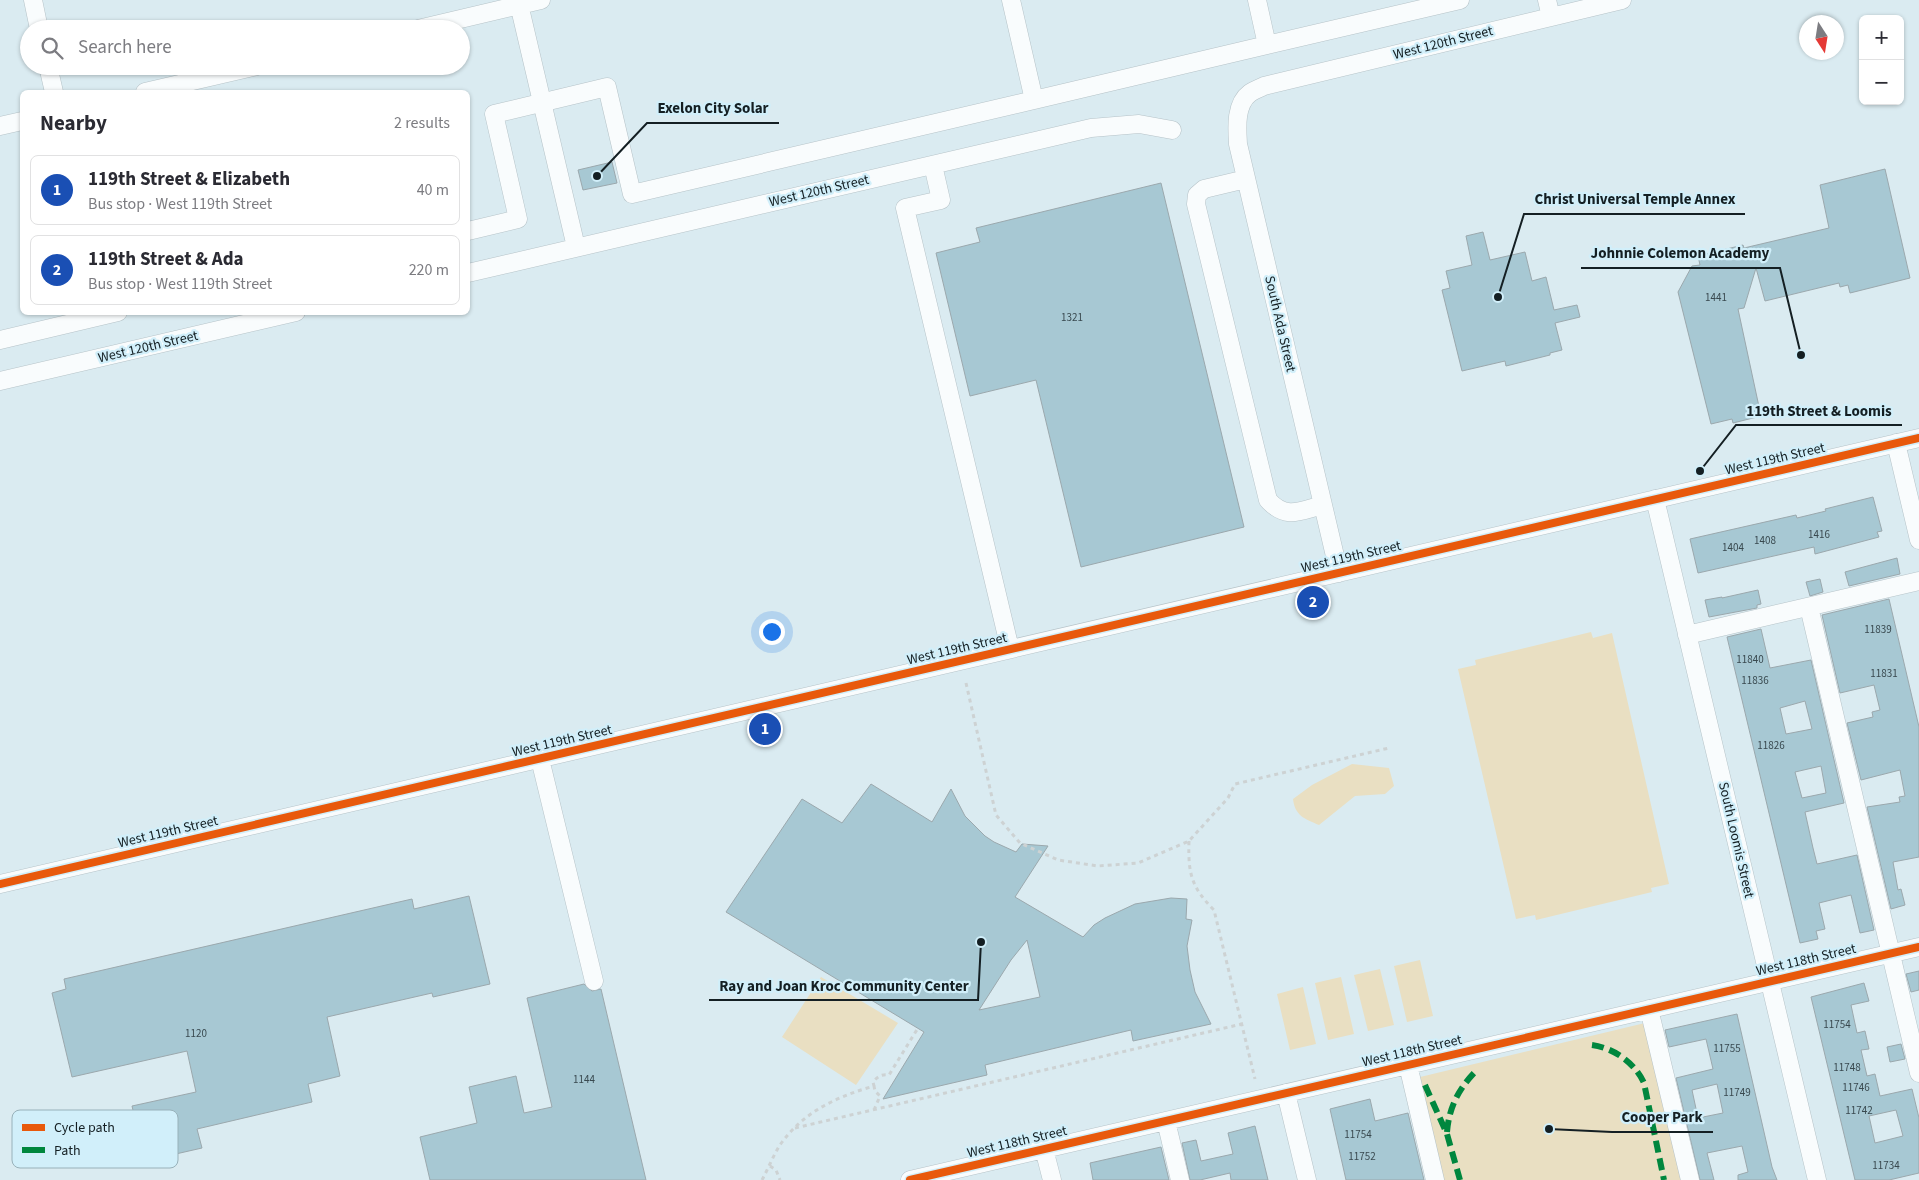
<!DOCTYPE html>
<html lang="en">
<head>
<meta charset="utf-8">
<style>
  :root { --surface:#fff; --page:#f2f2f3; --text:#2b2b33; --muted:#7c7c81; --line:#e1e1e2; --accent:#2563eb }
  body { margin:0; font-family:"Source Sans 3",sans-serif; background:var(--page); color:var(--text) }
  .controls { position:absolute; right:15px; top:15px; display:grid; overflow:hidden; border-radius:8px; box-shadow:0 1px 4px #0004 }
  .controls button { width:45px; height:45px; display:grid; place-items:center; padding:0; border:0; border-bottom:1px solid var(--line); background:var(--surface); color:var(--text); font:25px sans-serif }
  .compass { position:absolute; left:1799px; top:15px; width:45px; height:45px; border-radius:50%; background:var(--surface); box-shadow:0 1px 4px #0004; rotate:168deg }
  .you { position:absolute; left:771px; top:631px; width:18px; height:18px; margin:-12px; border:4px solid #fff; border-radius:50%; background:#1a73e8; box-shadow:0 0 0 8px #1a73e833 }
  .badge { display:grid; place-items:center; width:32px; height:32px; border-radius:50%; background:var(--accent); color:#fff; font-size:16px; font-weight:700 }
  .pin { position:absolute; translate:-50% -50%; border:2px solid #fff; box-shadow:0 1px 5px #0006 }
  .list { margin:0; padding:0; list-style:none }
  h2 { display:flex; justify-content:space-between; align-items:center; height:65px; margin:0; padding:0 20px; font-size:21px }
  h2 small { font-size:16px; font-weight:400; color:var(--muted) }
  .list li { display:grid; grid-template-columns:32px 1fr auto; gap:15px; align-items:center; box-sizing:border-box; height:70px; margin:0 10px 10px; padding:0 10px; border:1px solid var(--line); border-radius:8px }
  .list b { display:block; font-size:19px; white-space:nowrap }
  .list p { margin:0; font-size:16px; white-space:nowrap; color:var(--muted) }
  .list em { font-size:16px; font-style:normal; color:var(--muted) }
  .icon { flex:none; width:28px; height:28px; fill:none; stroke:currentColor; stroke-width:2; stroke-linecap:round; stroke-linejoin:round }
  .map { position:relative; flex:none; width:1919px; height:1180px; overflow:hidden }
  .search { position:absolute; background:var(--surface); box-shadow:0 1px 4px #0004; left:20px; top:20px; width:450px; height:55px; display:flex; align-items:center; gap:12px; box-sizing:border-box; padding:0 18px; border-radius:28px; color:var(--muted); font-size:19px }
  .panel { position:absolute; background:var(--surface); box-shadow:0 1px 4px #0004; left:20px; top:90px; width:450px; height:225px; border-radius:8px }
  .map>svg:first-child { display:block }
</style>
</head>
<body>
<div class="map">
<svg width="1919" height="1180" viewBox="0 0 1919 1180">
  <rect width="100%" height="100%" fill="#daebf1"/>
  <path fill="#e9dfc2" d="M1591,632L1593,638L1612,633L1669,884L1651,888L1652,892L1536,920L1535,915L1516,919L1458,669L1476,665L1475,660Z
    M1352,764L1389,768L1394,786L1385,794L1355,796L1319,825C1305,819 1295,816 1293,799L1312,785Z
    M1420,960L1433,1016L1407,1022L1394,966Z
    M1380,969L1394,1025L1368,1031L1354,975Z
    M821,977L898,1023L856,1085L782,1037Z
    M1341,977L1354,1034L1328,1040L1315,983Z
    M1303,987L1316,1044L1290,1050L1277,994Z
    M1645,1023L1682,1180H1440L1416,1078Z"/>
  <path fill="#a7c8d3" stroke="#9ba8ad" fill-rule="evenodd" d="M612,162L617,183L583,190L578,170Z
    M1885,169L1910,278L1850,293L1848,285L1840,287L1839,283L1765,301L1756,268L1744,308L1738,309L1761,416L1733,423L1732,419L1711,424L1678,292L1692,266L1700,265L1698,256L1743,245L1744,248L1829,228L1820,185Z
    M1161,183L1244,527L1081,567L1036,380L970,396L936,253L980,242L976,228Z
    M1483,232L1490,260L1525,252L1532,281L1546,277L1554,310L1577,305L1580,317L1555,323L1562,350L1550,353V355L1506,366L1505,361L1462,371L1442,290L1450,288L1446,271L1472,265L1466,236Z
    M1873,497L1882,531L1877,532L1879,537L1815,554L1814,547L1698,573L1690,539L1796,515L1797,518L1826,511L1825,509Z
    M1897,558L1900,574L1849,586L1845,572Z
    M1820,579L1823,592L1810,596L1806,582Z
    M1758,590L1761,604L1757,605V608L1709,617L1705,600L1722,597V598Z
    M1889,599L1919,727V857L1893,862L1898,890L1901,889L1905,905L1891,909L1867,807L1900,802L1899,797L1905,796L1900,770L1861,780L1847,723L1873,717L1872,712L1880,710L1874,685L1840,693L1822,615Z
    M1761,629L1770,668L1811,660L1844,803L1805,812L1813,848L1817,864L1857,855L1874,930L1860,933L1851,895L1819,903L1825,929L1816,931L1818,939L1800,943L1727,637ZM1805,701L1812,729L1786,734L1780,708ZM1821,766L1826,793L1802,798L1795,772Z
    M871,784L932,822L951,789L965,816L985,836L994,842L1016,852L1022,844L1048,846L1015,897L1083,937L1094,925L1105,918L1135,904L1171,898L1187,899L1186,919L1192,920L1187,946L1190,970L1195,992L1211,1024L1133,1041L1131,1030L985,1065L987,1075L883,1099L924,1032L726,912L802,799L842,823ZM1027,940L1040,997L979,1010L1011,960Z
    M469,896L490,984L433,997L432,993L327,1017L340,1076L308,1084L312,1102L197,1129L202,1148L145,1161L132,1106L196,1092L187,1051L72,1077L52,993L66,989L64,979L412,899L414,909Z
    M1919,971V990L1911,992L1906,974Z
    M1864,983L1869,1001L1851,1005L1857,1033L1865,1031L1869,1049L1861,1050L1867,1076L1875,1074L1880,1096L1912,1089L1919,1118V1173L1889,1180H1855L1811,997ZM1896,1110L1903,1136L1875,1143L1869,1116Z
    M584,984L592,991L601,989L646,1180H430L420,1137L477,1123L469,1087L516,1076L524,1113L552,1107L527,998Z
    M1737,1014L1772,1167L1777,1180H1738V1175L1748,1172L1742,1146L1707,1153L1714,1180H1700L1676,1078L1713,1069L1706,1039L1669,1047L1665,1030ZM1717,1084L1723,1113L1698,1118L1692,1090Z
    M1901,1044L1905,1059L1890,1062L1887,1047Z
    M1370,1099L1375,1121L1408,1113L1424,1180H1346L1330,1109Z
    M1255,1126L1268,1180H1231L1230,1173L1200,1180H1190L1182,1143L1196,1140L1201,1161L1233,1154L1228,1133Z
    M1161,1147L1169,1180H1093L1090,1163Z"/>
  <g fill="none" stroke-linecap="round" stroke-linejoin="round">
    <g stroke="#b6c3c8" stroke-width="19">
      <path id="minor" d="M33,0L39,29
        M518,0L576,247
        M1011,0L1034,100L1267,45
        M1257,0L1267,45L1460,0
        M1547,0L1551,17
        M418,29L541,0
        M48,66L54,92
        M145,92L257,66
        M0,126L22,121
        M933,165L941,200L905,208L1010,649
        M1246,179L1204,189L1197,195L1196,204L1268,500C1286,520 1300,511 1323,505
        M468,231L518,219L494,114L607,87L632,194L1034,100
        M468,273L1091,128L1139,124L1172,130
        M0,340L118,312
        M0,381L296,312
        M1896,443L1919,540
        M1655,499L1817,1180
        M1339,573L1238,144C1237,128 1235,104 1250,93C1254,90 1260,88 1264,86L1622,0
        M1809,607L1919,1073
        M1687,635L1919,581
        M540,759L594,981
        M0,884L1919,438
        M1649,1009L1690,1180
        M1408,1065L1435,1180
        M1286,1093L1307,1180
        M1166,1121L1180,1180
        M1044,1149L1052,1180
        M910,1180L1919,947"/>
    </g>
    <path stroke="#cdd2d3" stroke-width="3" stroke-dasharray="4 4" stroke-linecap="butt" d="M966,683L996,815L1020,843L1058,860L1098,866L1138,863L1189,841L1228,798L1235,784L1389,748
      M1189,841C1188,873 1191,887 1214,910L1255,1079
      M874,1110L880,1096L875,1091L874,1086
      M795,1128L1242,1024
      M770,1166L776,1170L780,1180
      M762,1180C768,1169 773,1156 780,1145C803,1112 836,1097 874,1086L873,1082C878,1076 882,1074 889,1075L918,1028"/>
    <use href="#minor" stroke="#f9fcfd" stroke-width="18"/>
    <path stroke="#00873e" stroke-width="6" stroke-dasharray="12 6" stroke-linecap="butt" d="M1592,1045C1614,1048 1635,1063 1644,1083L1664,1180
      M1425,1085L1447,1134L1460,1180
      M1447,1132C1449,1108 1458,1090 1474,1073"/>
    <g stroke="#d1effa" stroke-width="11">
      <path id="cycleway" d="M0,884L1919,438
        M910,1180L1919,947"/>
    </g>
    <use href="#cycleway" stroke="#e8590c" stroke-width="8"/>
  </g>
  <g text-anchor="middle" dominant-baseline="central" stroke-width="4.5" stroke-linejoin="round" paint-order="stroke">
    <g font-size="11" fill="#39494f">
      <text x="1716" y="297">1441</text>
      <text x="1072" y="317">1321</text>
      <text x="1819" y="534">1416</text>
      <text x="1765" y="540">1408</text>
      <text x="1733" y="547">1404</text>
      <text x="1878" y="629">11839</text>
      <text x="1750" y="659">11840</text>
      <text x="1884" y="673">11831</text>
      <text x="1755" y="680">11836</text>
      <text x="1771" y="745">11826</text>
      <text x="1837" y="1024">11754</text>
      <text x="196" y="1033">1120</text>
      <text x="1727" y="1048">11755</text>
      <text x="1847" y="1067">11748</text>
      <text x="584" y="1079">1144</text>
      <text x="1856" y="1087">11746</text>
      <text x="1737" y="1092">11749</text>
      <text x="1859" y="1110">11742</text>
      <text x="1358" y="1134">11754</text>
      <text x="1362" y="1156">11752</text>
      <text x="1886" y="1165">11734</text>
    </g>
    <g font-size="14" fill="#141f23" stroke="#d1effa">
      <text transform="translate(1443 43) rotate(-14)">West 120th Street</text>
      <text transform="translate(819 191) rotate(-13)">West 120th Street</text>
      <text transform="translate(1280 324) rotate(77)">South Ada Street</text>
      <text transform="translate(148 347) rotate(-13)">West 120th Street</text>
      <text transform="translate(1775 459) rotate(-13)">West 119th Street</text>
      <text transform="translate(1351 557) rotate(-13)">West 119th Street</text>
      <text transform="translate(957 649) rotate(-13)">West 119th Street</text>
      <text transform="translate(562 741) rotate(-13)">West 119th Street</text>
      <text transform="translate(168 832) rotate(-13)">West 119th Street</text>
      <text transform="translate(1736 840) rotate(77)">South Loomis Street</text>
      <text transform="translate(1806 960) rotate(-13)">West 118th Street</text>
      <text transform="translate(1412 1051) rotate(-13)">West 118th Street</text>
      <text transform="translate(1017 1142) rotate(-13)">West 118th Street</text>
    </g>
  </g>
  <rect x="12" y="1110" width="166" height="58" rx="8" fill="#d1effa" stroke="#98b1ba" stroke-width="1"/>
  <rect x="22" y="1124" width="23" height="7" fill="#e8590c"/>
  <rect x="22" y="1147" width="23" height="6" fill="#00873e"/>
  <g font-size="14" fill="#141f23">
    <text x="54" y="1132">Cycle path</text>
    <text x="54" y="1155">Path</text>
  </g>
  <path fill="none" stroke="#141f23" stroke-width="2" d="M597 176L647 123H779M1498 297L1524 214H1745M1801 355L1780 268H1581M1700 471L1736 425H1902M981 942L978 1000H709M1549 1129L1612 1132H1713"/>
  <g fill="#141f23" stroke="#d1effa" stroke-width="2">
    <circle cx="597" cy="176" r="5"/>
    <circle cx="1498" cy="297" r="5"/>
    <circle cx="1801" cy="355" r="5"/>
    <circle cx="1700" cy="471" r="5"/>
    <circle cx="981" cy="942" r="5"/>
    <circle cx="1549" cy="1129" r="5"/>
  </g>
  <g font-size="15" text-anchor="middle" font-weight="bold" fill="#141f23" stroke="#d1effa" stroke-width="4.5" stroke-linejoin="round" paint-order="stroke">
    <text x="713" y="113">Exelon City Solar</text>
    <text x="1635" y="204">Christ Universal Temple Annex</text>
    <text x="1680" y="258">Johnnie Colemon Academy</text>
    <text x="1819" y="416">119th Street &amp; Loomis</text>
    <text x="844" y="991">Ray and Joan Kroc Community Center</text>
    <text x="1662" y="1122">Cooper Park</text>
  </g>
</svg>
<div class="controls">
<button>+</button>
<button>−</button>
</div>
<svg class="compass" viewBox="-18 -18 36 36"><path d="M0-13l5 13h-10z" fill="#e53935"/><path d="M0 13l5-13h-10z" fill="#7c7c81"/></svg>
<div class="you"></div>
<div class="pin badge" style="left:765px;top:729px;background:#1a4fb4">1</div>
<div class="pin badge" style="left:1313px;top:602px;background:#1a4fb4">2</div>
<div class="search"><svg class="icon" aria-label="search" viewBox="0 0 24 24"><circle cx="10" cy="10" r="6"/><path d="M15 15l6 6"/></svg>Search here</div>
<section class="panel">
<h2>Nearby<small>2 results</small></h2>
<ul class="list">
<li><span class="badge" style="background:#1a4fb4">1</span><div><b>119th Street &amp; Elizabeth</b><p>Bus stop · West 119th Street</p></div><em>40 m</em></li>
<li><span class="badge" style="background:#1a4fb4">2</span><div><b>119th Street &amp; Ada</b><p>Bus stop · West 119th Street</p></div><em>220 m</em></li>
</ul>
</section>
</div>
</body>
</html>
